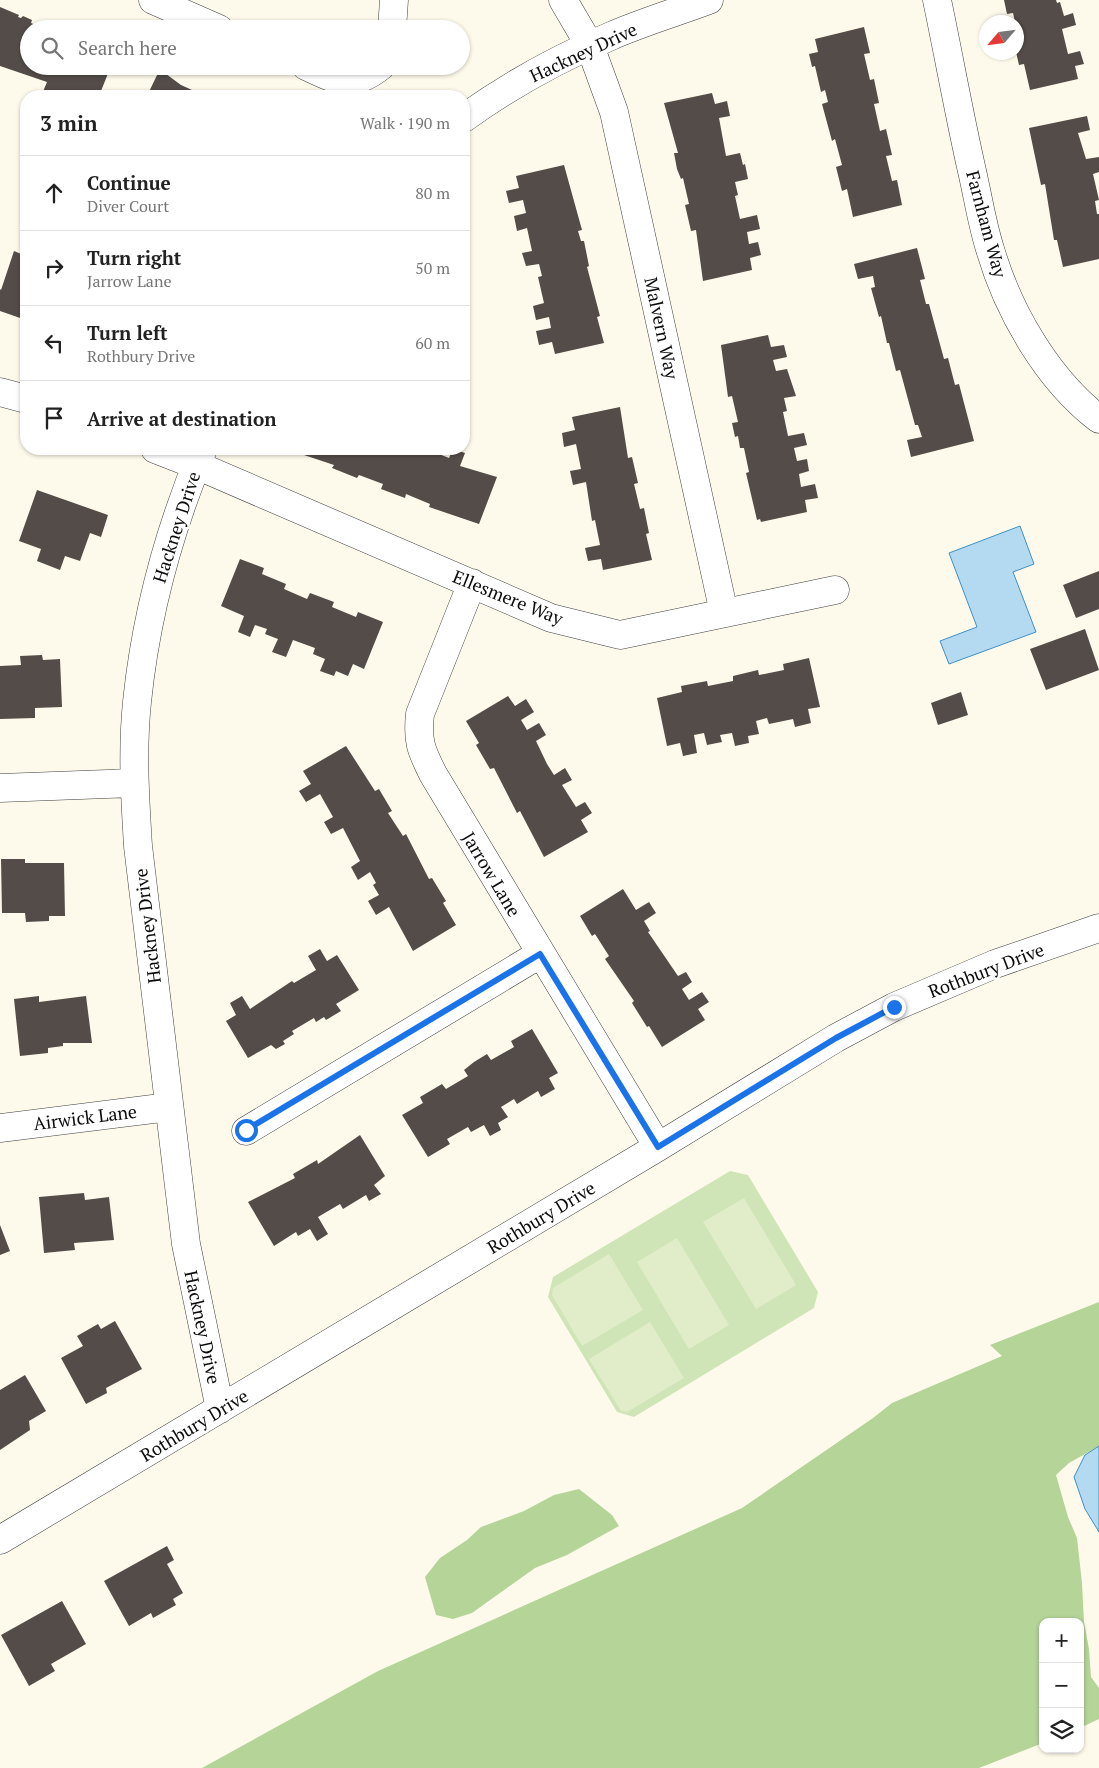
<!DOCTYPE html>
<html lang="en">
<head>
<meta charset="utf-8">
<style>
  :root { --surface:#fff; --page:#f2f2f2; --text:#222; --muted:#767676; --line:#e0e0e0 }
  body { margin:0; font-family:"PT Serif",serif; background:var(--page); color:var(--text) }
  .controls { position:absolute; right:15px; bottom:15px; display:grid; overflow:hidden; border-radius:10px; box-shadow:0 1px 4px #0004 }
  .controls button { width:45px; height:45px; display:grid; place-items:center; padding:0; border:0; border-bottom:1px solid var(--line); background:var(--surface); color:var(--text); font:25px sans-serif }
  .compass { position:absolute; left:979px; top:15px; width:45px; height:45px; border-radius:50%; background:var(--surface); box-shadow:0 1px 4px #0004; rotate:242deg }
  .stop { position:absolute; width:15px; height:15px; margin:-11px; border:4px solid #1a73e8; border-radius:50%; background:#fff }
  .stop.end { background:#1a73e8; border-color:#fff; box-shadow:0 1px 5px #0008 }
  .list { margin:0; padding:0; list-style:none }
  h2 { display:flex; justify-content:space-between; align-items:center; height:65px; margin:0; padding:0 20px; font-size:21px }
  h2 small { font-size:16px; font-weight:400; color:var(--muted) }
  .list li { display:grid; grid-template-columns:32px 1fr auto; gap:15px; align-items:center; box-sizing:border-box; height:75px; padding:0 20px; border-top:1px solid var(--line) }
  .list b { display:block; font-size:19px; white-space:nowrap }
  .list p { margin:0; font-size:16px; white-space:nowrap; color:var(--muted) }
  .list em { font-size:16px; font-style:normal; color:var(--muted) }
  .icon { flex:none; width:28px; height:28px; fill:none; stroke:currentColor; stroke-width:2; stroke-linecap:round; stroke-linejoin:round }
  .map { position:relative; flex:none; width:1099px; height:1768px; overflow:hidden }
  .search { position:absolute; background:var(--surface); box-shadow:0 1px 4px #0004; left:20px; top:20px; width:450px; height:55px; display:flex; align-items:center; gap:12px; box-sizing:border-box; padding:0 18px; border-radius:28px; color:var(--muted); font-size:19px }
  .panel { position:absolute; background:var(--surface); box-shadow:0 1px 4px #0004; left:20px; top:90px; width:450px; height:365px; border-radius:20px }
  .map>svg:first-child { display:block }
</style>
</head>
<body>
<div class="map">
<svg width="1099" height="1768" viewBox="0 0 1099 1768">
  <rect width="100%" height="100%" fill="#fefaeb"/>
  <path fill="#cfe5b7" d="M730,1171L748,1175L818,1292L814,1308L634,1417L617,1412L548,1297L553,1277Z"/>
  <path fill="#b4d498" d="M1099,1302V1446L1069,1463L1056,1475L1068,1517L1077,1538L1082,1583L1084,1622L1089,1649L1091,1677L1099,1688V1719L1080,1728V1622H1043V1743L979,1768H202L378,1671L742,1508L873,1418L892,1403L1002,1356L990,1345Z
    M579,1489L612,1515L619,1526L567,1555L535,1568L472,1613L453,1619L436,1615L425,1577L440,1558L467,1540L481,1527L524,1511L554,1495Z"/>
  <path fill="#e0edc8" d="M744,1198L796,1285L756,1309L703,1222Z
    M677,1238L729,1325L689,1349L637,1262Z
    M609,1254L643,1310L582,1346L552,1295L553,1288Z
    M650,1322L684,1378L627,1412L621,1411L589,1359Z"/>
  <path fill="#b3daf1" stroke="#4090c2" d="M1020,526L1034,564L1013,572L1036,632L949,664L940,641L977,627L949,553Z
    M1099,1446V1532L1085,1509L1074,1477L1085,1455Z"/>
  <path fill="#534c48" d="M1004,0H1056L1057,3L1060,2L1064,16L1073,13L1076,25L1062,29L1068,54L1080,51L1084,64L1075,66L1078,79L1030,90L1024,64L1019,65L1016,52V42L1019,41L1016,22H1015L1013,13L1007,14Z
    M0,7L19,15L18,17L21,18L23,16L32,20L31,23L42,28L43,25L52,29H29V66H111L99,96H82L63,92L61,96H48L42,94L47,82L0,66Z
    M864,27L870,53L864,54L870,80L874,79L879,103L874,104L880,131L886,129L892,155L886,156L892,181L897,180L902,205L853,217L847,189L842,191L836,167L842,165L835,139L832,141L822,104L828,102L825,90L821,92L815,66L812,67L809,54L818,52L815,39Z
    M162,71L181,85L203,95L205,92L212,96H147L158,73L161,74Z
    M712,93L715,104L727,101L730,116L719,118L726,156L740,153L743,165L745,164L748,179L735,182L738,195L735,196L740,219L757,215L760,229L747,232L749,244L758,242L761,255L750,258L752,270L703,281L696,230L691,231L685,205L689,204L683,178L681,179L677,169L674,153H678L664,103Z
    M1087,116L1090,130L1078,133L1086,159L1099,157V172L1093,174L1099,200L1095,201L1097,214H1099V259L1063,267L1057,240H1054L1045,184L1041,185L1029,128Z
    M564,165L582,230L578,231L581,241H584L589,266L587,267L600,316L597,317L604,343L555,354L552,342L539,345L536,331L551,328L549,317L536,320L533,306L544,303L538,277L542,276L539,264L526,266L522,253L532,251L527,228L517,231L514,216L526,213L523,200L509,203L506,191L519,188L516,176Z
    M917,248L925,279L920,280L926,304H929L944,359L948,358L955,385L959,384L974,441L911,457L907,440L922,437L918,425H915L900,370L896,371L889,343H887L881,316L879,317L871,288L875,287L873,276L858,279L854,264Z
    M14,251L26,256V320L0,311V289L1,290Z
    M768,335L771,347L784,345L787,357L773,360L776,371L787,369L796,396L784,398L787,411L783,412L788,436L804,433L807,445L794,448L797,461L807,459L809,471L799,474L801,487L815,484L818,498L805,500L807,512L761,522L760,519L757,520L746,473L749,472L744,448H740L738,436L735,437L732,423L738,422L732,396L728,397L721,345Z
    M620,407L628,458L632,457L638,483L634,484L640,509L644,508L649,533L646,534L652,560L603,570L601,559L588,561L585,548L600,545L595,520L592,521L586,482L573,485L570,471L581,469L576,444L564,447L562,433L575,430L572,417Z
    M286,449H417L425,452L426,449H440L439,454L449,458L453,449L465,453L460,466L497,477L479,524L429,507L430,504L406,494L405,498L381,489L383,484L359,475L357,478L332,468L334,465Z
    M37,490L108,515L101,537L90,533L80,561L65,556L60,570L37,561L41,549L19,541Z
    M240,559L264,568L262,574L286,584L284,589L307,599L310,593L334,602L332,607L356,617L358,612L383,622L364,669L353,664L348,676L336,671L334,676L320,671L325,659L313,654L315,648L293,640L286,657L272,652L278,639L265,634L267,629L255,625L250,637L238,632L244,616L221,606Z
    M1099,571V609L1076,618L1063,585Z
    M1085,629L1099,670L1046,690L1030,649Z
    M42,655L43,660L60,659L62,707L35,708V718L0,719V666L21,665L20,656Z
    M809,658L820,707L808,709L811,723L795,727L793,719L769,724L767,718L756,721L759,734L748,736L749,743L735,746L732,733L720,735L722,742L707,745L704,733L694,735L697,753L683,756L680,743L667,746L657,698L682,692L681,686L707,681L708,686L733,681V676L758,670L759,675L784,670L783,664Z
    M961,692L968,715L938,725L931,703Z
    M508,696L515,706L526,699L534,712L521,720L527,730L539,723L546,735L536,741L547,764L554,775L565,768L572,780L562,785L576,807L585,802L592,813L581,820L588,832L544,857L520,811L517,813L494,768L490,769L476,745L479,743L466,721Z
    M346,746L375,791L379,789L392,811L388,813L403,836L406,834L429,879L432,878L446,901L443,903L456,925L413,951L389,907L376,915L368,901L379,895L373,885L376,883L370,872L358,880L351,867L360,861L343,828L331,834L324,822L333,817L320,794L306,802L299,791L311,784L303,771Z
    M1,859H25V863H64L65,916H49V921L26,922L25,913H2Z
    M623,889L636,910L649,902L656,913L644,921L650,931L648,932L678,976L686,972L692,982L682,989L689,1000L702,992L709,1002L698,1009L705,1020L662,1047L649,1026L647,1027L632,1003L634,1001L605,959L609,956L595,934L592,936L580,916Z
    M320,949L327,961L337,955L359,990L336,1004L341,1011L326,1020L324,1017L316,1022L314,1018L292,1031L294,1034L283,1041L285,1044L276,1049L271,1045L248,1058L226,1021L236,1015L230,1003L242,996L250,1009L292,981L294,983L316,970L308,956Z
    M39,996V1002L86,996L92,1043H63V1046L48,1048V1053L20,1056L14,999Z
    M532,1029L558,1073L549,1078L555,1089L541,1097L538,1091L517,1104L514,1099L501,1107L508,1117L498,1123L501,1130L490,1136L484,1125L471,1132L468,1127L447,1139L450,1144L428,1157L402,1115L423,1103L420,1097L442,1084L446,1089L468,1076L464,1070L474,1062L487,1054L491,1060L514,1047L511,1041Z
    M360,1135L385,1176L374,1185L381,1194L369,1201L366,1195L343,1209L340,1204L318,1217L328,1234L317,1241L310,1229L298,1236L296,1232L274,1246L248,1202L295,1178L293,1174L317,1160L318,1164Z
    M84,1193L85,1200L109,1197L114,1240L74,1243L75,1250L44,1253L39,1197Z
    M0,1225L10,1251L0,1255Z
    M115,1321L142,1369L106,1388L107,1393L86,1404L61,1358L83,1346L77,1336L98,1324L101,1329Z
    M25,1375L46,1411L29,1421L30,1430L0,1450V1390Z
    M167,1546L174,1560L167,1564L183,1593L173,1599L176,1605L153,1618L151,1613L129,1626L104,1581Z
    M62,1601L86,1644L51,1664L55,1671L29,1686L1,1635Z"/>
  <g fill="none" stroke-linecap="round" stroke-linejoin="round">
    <g stroke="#3e3e3e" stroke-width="29">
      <path id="minor" d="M153,0L219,29
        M563,0L590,46L614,112L724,613
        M937,0C949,57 959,114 972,171C978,197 982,224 990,249C1008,311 1047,379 1099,419
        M392,29L394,0
        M306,66C337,80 351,90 381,66
        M464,118C510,85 559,58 611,36C643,22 677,12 709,0
        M0,392L26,399
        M155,449L196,465L551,618L620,635L835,590
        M203,449C169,530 146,614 137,702C132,750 135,798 138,846L186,1244L220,1409
        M472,583L420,714C417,741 421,750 433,774L658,1147
        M0,788L134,783
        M0,1128L169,1107
        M246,1131L540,954
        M0,1540L658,1147L836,1038L894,1007L995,964L1099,928"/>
    </g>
    <use href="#minor" stroke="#fff" stroke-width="28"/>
  </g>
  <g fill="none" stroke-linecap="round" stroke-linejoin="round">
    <path stroke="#1a73e8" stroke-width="6" d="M246,1130L540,954L658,1147L836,1038L894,1007"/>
  </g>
  <g text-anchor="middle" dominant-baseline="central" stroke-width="5" stroke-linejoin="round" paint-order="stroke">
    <g font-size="18" fill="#0b0b0b" stroke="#fff">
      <text transform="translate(583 52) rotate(-25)">Hackney Drive</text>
      <text transform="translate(987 224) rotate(75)">Farnham Way</text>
      <text transform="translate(662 328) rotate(78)">Malvern Way</text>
      <text transform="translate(176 527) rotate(-72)">Hackney Drive</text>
      <text transform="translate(508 597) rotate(22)">Ellesmere Way</text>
      <text transform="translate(492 874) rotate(59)">Jarrow Lane</text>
      <text transform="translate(147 926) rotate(-97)">Hackney Drive</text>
      <text transform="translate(986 970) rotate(-21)">Rothbury Drive</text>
      <text transform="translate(85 1117) rotate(-7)">Airwick Lane</text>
      <text transform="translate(541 1217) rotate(-31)">Rothbury Drive</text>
      <text transform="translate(203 1327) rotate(78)">Hackney Drive</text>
      <text transform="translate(194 1425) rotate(-31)">Rothbury Drive</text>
    </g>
  </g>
</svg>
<div class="controls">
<button>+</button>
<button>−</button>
<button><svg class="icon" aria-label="layers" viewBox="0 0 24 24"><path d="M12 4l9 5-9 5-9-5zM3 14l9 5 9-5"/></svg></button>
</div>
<svg class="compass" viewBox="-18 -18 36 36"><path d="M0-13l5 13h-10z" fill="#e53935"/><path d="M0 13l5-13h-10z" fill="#767676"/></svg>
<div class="stop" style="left:246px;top:1130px"></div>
<div class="stop end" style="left:894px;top:1007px"></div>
<div class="search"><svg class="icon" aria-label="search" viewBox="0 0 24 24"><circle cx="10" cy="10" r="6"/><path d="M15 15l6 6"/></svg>Search here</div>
<section class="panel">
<h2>3 min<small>Walk · 190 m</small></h2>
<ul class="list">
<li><svg class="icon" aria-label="ahead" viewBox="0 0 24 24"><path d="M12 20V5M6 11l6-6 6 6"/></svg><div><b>Continue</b><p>Diver Court</p></div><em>80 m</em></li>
<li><svg class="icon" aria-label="right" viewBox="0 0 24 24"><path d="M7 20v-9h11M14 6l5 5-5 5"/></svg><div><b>Turn right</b><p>Jarrow Lane</p></div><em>50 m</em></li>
<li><svg class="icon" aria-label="left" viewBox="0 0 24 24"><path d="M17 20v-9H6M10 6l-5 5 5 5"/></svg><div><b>Turn left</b><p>Rothbury Drive</p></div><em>60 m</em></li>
<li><svg class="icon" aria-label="arrive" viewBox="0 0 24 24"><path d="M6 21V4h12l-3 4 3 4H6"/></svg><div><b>Arrive at destination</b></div></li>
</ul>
</section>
</div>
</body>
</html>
